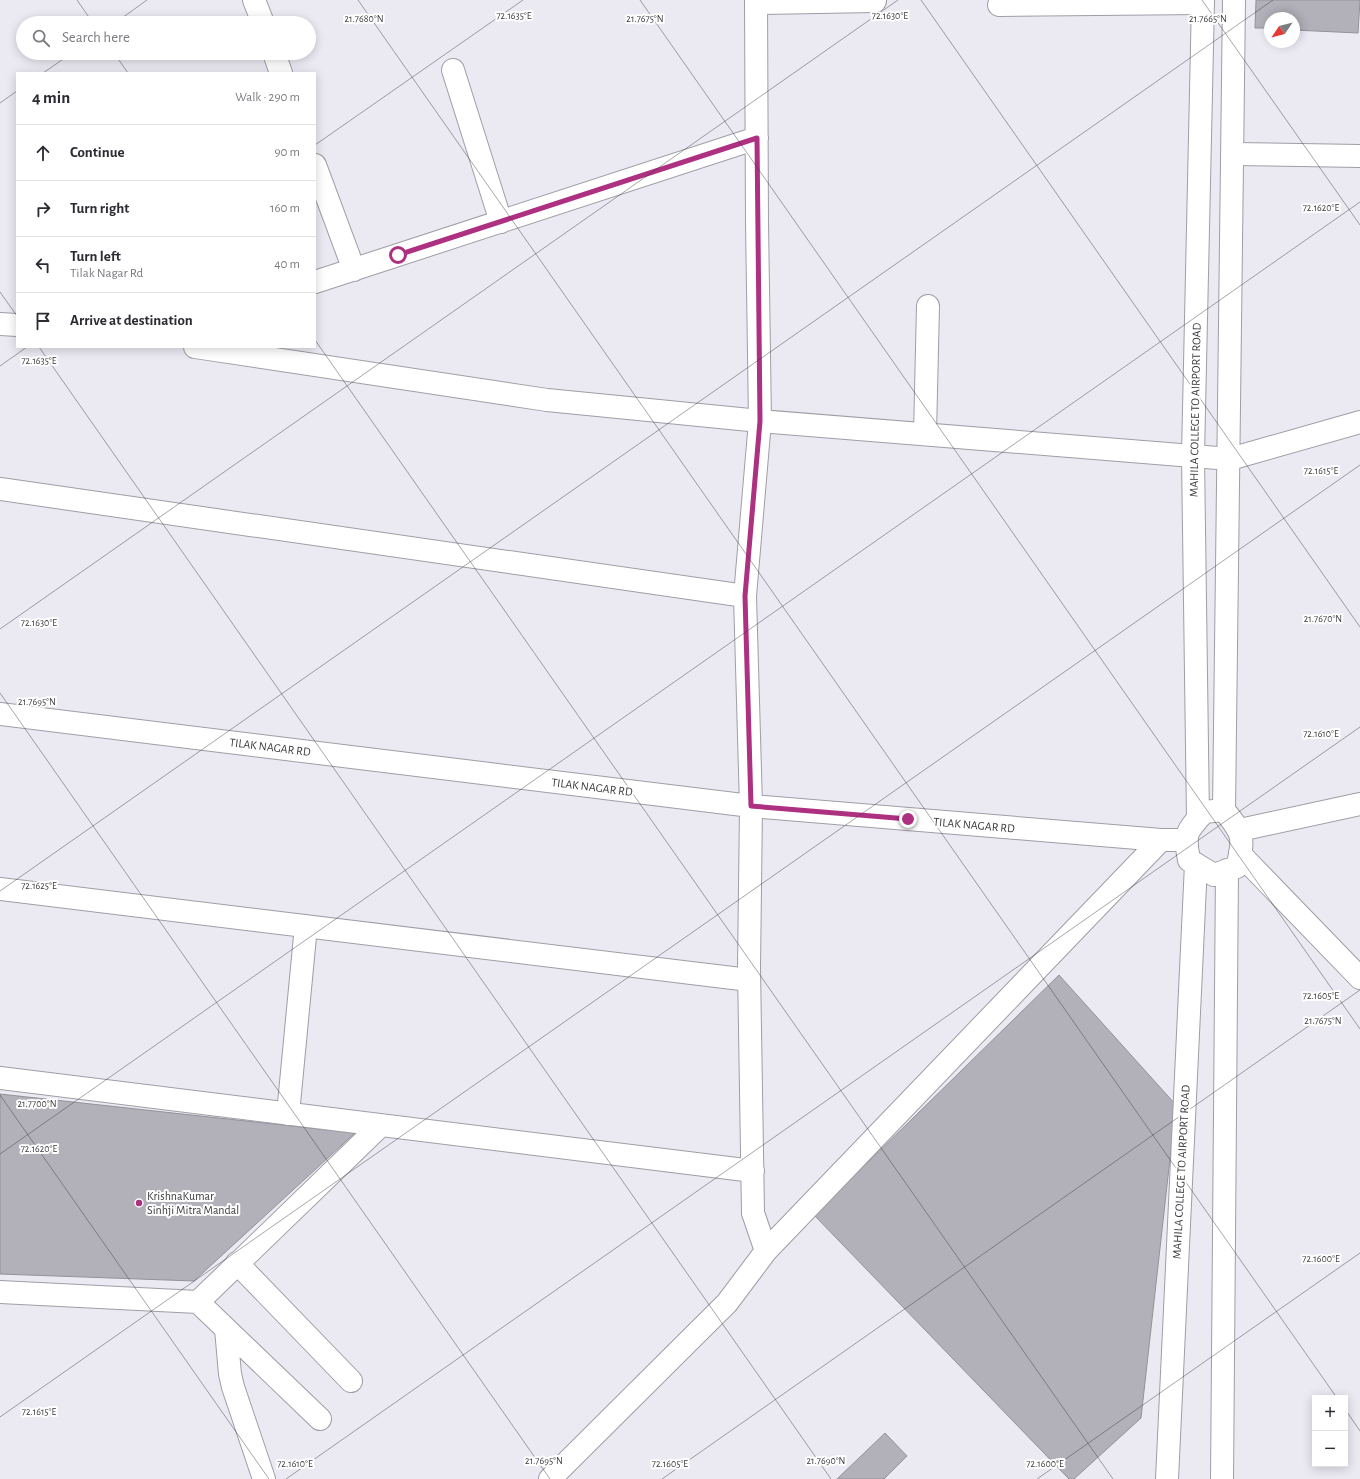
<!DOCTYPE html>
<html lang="en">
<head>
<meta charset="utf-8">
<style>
  :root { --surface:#fff; --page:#f2f2f3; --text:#2b2b33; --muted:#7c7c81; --line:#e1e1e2 }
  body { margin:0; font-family:"Alegreya Sans",sans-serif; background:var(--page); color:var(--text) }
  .controls { position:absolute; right:12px; bottom:12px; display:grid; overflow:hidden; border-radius:0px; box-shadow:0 2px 10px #0003 }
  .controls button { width:36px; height:36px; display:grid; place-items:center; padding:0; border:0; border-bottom:1px solid var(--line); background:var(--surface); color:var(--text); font:20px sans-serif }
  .compass { position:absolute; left:1264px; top:12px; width:36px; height:36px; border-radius:50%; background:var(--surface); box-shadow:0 2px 10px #0003; rotate:235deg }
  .stop { position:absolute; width:12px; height:12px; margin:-9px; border:3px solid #ad3081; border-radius:50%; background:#fff }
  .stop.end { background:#ad3081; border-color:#fff; box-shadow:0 1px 4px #0008 }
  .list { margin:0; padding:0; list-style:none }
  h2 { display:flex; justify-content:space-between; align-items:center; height:52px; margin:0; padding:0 16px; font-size:17px }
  h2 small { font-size:13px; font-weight:400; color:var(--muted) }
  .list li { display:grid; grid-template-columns:26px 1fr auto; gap:12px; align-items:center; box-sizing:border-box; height:56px; padding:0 16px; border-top:1px solid var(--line) }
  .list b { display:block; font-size:15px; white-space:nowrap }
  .list p { margin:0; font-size:13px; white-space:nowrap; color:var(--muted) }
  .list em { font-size:13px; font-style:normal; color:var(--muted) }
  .icon { flex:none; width:22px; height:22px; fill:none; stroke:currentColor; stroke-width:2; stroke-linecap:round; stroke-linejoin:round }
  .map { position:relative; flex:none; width:1360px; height:1479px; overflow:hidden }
  .search { position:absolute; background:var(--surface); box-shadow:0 2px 10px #0003; left:16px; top:16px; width:300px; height:44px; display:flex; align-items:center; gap:10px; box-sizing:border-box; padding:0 14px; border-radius:22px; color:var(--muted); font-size:15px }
  .panel { position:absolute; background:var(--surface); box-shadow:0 2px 10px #0003; left:16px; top:72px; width:300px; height:276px; border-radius:0px }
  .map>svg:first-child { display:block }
</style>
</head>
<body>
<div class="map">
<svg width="1360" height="1479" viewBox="0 0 1360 1479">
  <rect width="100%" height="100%" fill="#ebe9f2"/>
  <path fill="#b2b1b9" stroke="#939199" d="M1256,0H1360L1358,33L1294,30V18H1270V28H1255Z
    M1059,975L1176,1105L1141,1418L1074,1479H1069L814,1215Z
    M0,1094L355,1133L194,1281L0,1274Z
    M885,1433L907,1456L884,1479H837Z"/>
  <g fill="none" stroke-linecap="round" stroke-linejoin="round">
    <g stroke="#9f9ea6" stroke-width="24">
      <path id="minor" d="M254,0L263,23
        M756,0L757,223L760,421L745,596L751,806L749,968L753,1213L766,1251
        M756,3L875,1
        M999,5L1203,3
        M274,53L281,73
        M453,70L501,222
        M1233,154L1360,156
        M315,165L354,270
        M315,282L757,138
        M0,324L17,325
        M195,347L547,400L760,421L1230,459L1360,422
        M925,434L928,306
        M0,489L745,596
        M0,714L751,806L1161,840H1185
        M1240,830L1360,804
        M1240,854L1360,978
        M0,889L749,980
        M0,1078L753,1171
        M288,1114L306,926
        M237,1263L351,1381
        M0,1292L198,1302L381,1125
        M198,1302L320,1419
        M226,1329L230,1374L233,1387L264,1479
        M550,1479L727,1303L766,1251L1161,840"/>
    </g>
    <g stroke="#9f9ea6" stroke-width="24">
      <path id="major" d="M1224,810L1234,0
        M1224,810C1243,834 1245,837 1237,867L1214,875L1189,860C1184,833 1186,832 1204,812Z
        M1198,819L1193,456L1203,0
        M1167,1479L1196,864
        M1222,1479L1227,870"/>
    </g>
    <use href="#minor" stroke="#fff" stroke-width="22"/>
    <use href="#major" stroke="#fff" stroke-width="22"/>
  </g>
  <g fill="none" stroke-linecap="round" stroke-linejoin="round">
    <path stroke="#ad3081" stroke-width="5" d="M398,255L757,138L760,421L745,596L751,806L908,819"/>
  </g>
  <path fill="none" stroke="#3b3a3e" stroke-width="1" stroke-opacity="0.45" d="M77,0L93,23M358,0L1337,1398M640,0L1360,1029M921,0L1360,627M1202,0L1360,225M115,23L147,0M114,53L128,73M43,73L72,53M0,103L17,91M315,145L523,0M0,292L17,316M315,340L1113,1479M39,347L831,1479M0,366L27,347M0,629L898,0M0,693L550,1479M0,891L1273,0M0,1095L269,1479M0,1154L1360,202M1345,1409L1360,1431M0,1417L1360,465M286,1479L1360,727M662,1479L1360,990M1037,1479L1360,1253"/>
  <circle fill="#ad3081" stroke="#fff" stroke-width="1.5" cx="139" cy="1203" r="4"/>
  <g text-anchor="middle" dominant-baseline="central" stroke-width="4" stroke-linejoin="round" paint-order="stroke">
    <g font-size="12" fill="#3b3a3e" stroke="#fff">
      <text transform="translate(1195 410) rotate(-89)">MAHILA COLLEGE TO AIRPORT ROAD</text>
      <text transform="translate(270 747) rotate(7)">TILAK NAGAR RD</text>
      <text transform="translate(592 787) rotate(7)">TILAK NAGAR RD</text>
      <text transform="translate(974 825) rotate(5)">TILAK NAGAR RD</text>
      <text transform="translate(1181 1172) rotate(-87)">MAHILA COLLEGE TO AIRPORT ROAD</text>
    </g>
    <g font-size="12" fill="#3b3a3e" stroke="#fff" text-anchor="start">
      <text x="147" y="1196">KrishnaKumar<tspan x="147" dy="14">Sinhji Mitra Mandal</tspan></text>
    </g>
  </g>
  <g font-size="10" text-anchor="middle" fill="#3b3a3e" stroke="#fff" stroke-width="4" stroke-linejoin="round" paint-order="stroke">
    <text x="514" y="19">72.1635°E</text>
    <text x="890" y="19">72.1630°E</text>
    <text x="364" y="22">21.7680°N</text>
    <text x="645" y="22">21.7675°N</text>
    <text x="1208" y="22">21.7665°N</text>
    <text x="1321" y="211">72.1620°E</text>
    <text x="39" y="364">72.1635°E</text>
    <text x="1321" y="474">72.1615°E</text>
    <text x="1323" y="622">21.7670°N</text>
    <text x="39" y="626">72.1630°E</text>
    <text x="37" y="705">21.7695°N</text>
    <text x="1321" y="737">72.1610°E</text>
    <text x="39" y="889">72.1625°E</text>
    <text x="1321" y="999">72.1605°E</text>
    <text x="1323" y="1024">21.7675°N</text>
    <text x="37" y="1107">21.7700°N</text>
    <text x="39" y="1152">72.1620°E</text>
    <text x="1321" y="1262">72.1600°E</text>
    <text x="39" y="1415">72.1615°E</text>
    <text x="544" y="1464">21.7695°N</text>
    <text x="826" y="1464">21.7690°N</text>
    <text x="295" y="1467">72.1610°E</text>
    <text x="670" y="1467">72.1605°E</text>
    <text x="1045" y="1467">72.1600°E</text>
  </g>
</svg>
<div class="controls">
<button>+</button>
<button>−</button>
</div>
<svg class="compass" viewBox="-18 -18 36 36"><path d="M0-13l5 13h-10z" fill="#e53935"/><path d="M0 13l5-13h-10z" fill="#7c7c81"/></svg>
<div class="stop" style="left:398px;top:255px"></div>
<div class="stop end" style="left:908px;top:819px"></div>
<div class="search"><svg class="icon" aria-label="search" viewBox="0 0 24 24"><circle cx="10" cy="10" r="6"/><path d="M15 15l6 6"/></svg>Search here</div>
<section class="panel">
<h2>4 min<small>Walk · 290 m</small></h2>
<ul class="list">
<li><svg class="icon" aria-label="ahead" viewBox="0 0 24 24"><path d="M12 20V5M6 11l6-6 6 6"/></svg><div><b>Continue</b></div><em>90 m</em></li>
<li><svg class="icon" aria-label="right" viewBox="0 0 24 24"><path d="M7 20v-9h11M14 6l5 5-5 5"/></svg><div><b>Turn right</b></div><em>160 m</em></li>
<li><svg class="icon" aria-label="left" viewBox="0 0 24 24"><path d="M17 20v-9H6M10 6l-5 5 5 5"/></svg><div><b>Turn left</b><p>Tilak Nagar Rd</p></div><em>40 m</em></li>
<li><svg class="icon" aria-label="arrive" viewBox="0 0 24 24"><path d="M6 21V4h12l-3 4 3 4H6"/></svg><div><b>Arrive at destination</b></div></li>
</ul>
</section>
</div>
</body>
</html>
